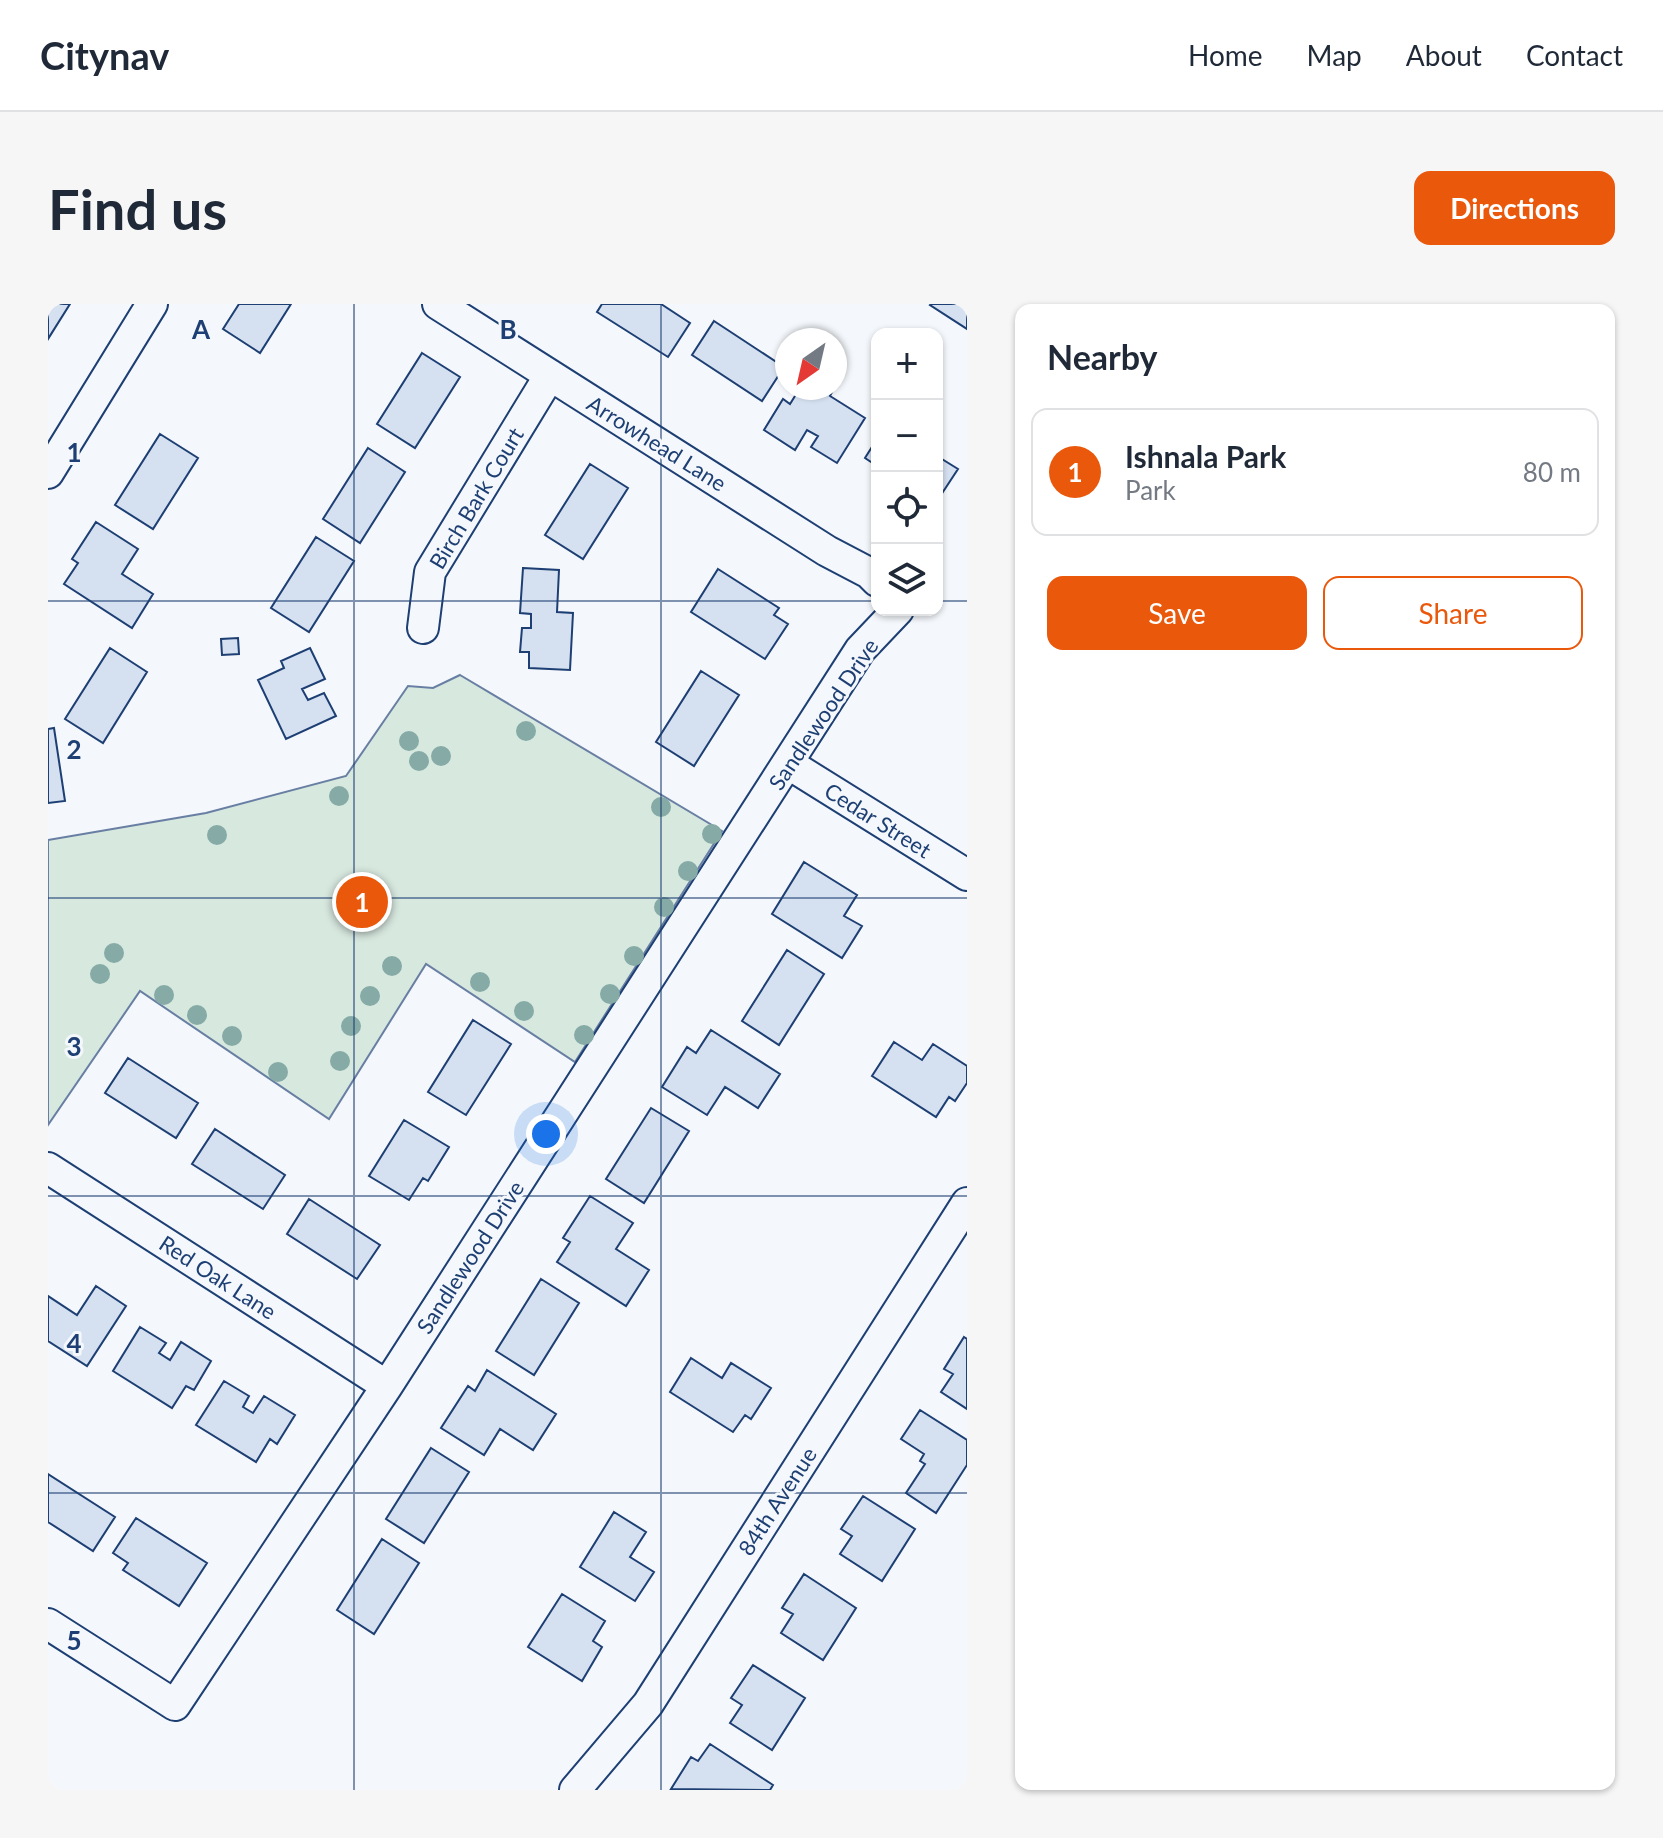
<!DOCTYPE html>
<html lang="en">
<head>
<meta charset="utf-8">
<style>
  :root { --surface:#fff; --page:#f6f6f7; --text:#1f2937; --muted:#747a83; --line:#e0e1e3; --accent:#ea580c }
  body { margin:0; font-family:Lato,sans-serif; background:var(--page); color:var(--text) }
  .controls { position:absolute; right:24px; top:24px; display:grid; overflow:hidden; border-radius:16px; box-shadow:0 2px 6px #0004 }
  .controls button { width:72px; height:72px; display:grid; place-items:center; padding:0; border:0; border-bottom:2px solid var(--line); background:var(--surface); color:var(--text); font:40px sans-serif }
  .compass { position:absolute; left:727px; top:24px; width:72px; height:72px; border-radius:50%; background:var(--surface); box-shadow:0 2px 6px #0004; rotate:214deg }
  .you { position:absolute; left:498px; top:830px; width:28px; height:28px; margin:-20px; border:6px solid #fff; border-radius:50%; background:#1a73e8; box-shadow:0 0 0 12px #1a73e833 }
  .badge { display:grid; place-items:center; width:52px; height:52px; border-radius:50%; background:var(--accent); color:#fff; font-size:26px; font-weight:700 }
  .pin { position:absolute; translate:-50% -50%; border:4px solid #fff; box-shadow:0 2px 8px #0006 }
  .list { margin:0; padding:0; list-style:none }
  h2 { display:flex; justify-content:space-between; align-items:center; height:104px; margin:0; padding:0 32px; font-size:34px }
  h2 small { font-size:26px; font-weight:400; color:var(--muted) }
  .list li { display:grid; grid-template-columns:52px 1fr auto; gap:24px; align-items:center; box-sizing:border-box; height:128px; margin:0 16px 16px; padding:0 16px; border:2px solid var(--line); border-radius:16px }
  .list b { display:block; font-size:30px; white-space:nowrap }
  .list p { margin:0; font-size:26px; white-space:nowrap; color:var(--muted) }
  .list em { font-size:26px; font-style:normal; color:var(--muted) }
  .actions { display:flex; gap:16px; padding:24px 32px }
  .actions a { flex:1; padding:18px 0; border:2px solid var(--accent); border-radius:16px; text-align:center; font-size:28px; color:var(--accent) }
  .actions .main { background:var(--accent); color:#fff }
  .icon { flex:none; width:44px; height:44px; fill:none; stroke:currentColor; stroke-width:2; stroke-linecap:round; stroke-linejoin:round }
  .map { position:relative; flex:none; width:919px; height:1486px; overflow:hidden; border-radius:16px }
  header { display:flex; align-items:center; gap:48px; box-sizing:border-box; height:112px; padding:0 40px; background:var(--surface); border-bottom:2px solid var(--line) }
  header strong { font-size:38px }
  nav { display:flex; gap:44px; margin-inline-start:auto; font-size:28px }
  .intro { display:flex; align-items:center; justify-content:space-between; box-sizing:border-box; height:192px; padding:0 48px }
  h1 { margin:0; font-size:56px }
  .button { padding:20px 36px; border-radius:16px; background:var(--accent); color:#fff; font-size:28px; font-weight:700 }
  main { display:flex; gap:48px; padding:0 48px }
  aside { flex:1; background:var(--surface); border-radius:16px; box-shadow:0 2px 6px #0004 }
  .map>svg:first-child { display:block }
</style>
</head>
<body>
<header>
<strong>Citynav</strong>
<nav><a>Home</a><a>Map</a><a>About</a><a>Contact</a></nav>
</header>
<div class="intro"><h1>Find us</h1><a class="button">Directions</a></div>
<main>
<div class="map">
<svg width="919" height="1486" viewBox="0 0 919 1486">
  <rect width="100%" height="100%" fill="#f4f7fb"/>
  <path fill="#d7e8df" stroke="#687fa3" stroke-width="2" d="M412,371L674,527L527,758L378,660L281,815L92,687L0,821V536L158,509L298,472L360,382L385,384Z"/>
  <path fill="#d5e0f0" stroke="#1d3f73" stroke-width="2" d="M0,0H22L0,35Z
    M191,0H243L212,49L175,25Z
    M554,0H613L642,19L620,53L549,8Z
    M919,0V25L882,1L883,0Z
    M666,17L736,63L714,97L644,51Z
    M374,49L412,73L367,144L329,120Z
    M752,84H781L785,86L782,92L817,114L789,159L763,143L770,132L759,126L747,146L716,126L735,95L742,100Z
    M112,130L150,154L105,225L67,201Z
    M829,135V162L817,154Z
    M320,144L357,168L312,239L275,215Z
    M889,152L910,165L889,197Z
    M542,160L580,184L535,255L497,231Z
    M48,218L90,245L74,270L105,290L84,324L16,280L30,259L24,255Z
    M268,233L306,257L261,328L223,304Z
    M475,264L511,266L509,308L525,309L522,366L481,364V348H472L474,324H483V310L472,309Z
    M670,265L731,304L726,311L740,320L717,355L643,308Z
    M190,334L191,350L174,351L173,335Z
    M62,344L99,368L55,439L17,415Z
    M262,344L277,375L254,385L260,396L276,389L288,412L238,435L210,376L236,364L233,357Z
    M653,367L691,391L646,462L608,438Z
    M6,424L17,497L0,499V425Z
    M756,558L809,591L796,612L814,622L794,654L724,610Z
    M739,646L776,670L731,741L694,717Z
    M425,716L463,740L418,811L380,788Z
    M663,726L732,770L710,804L677,783L659,811L614,783L639,743L648,749Z
    M846,738L874,756L885,740L919,762V779L907,797L901,793L888,813L824,772Z
    M80,754L150,799L128,834L57,789Z
    M603,804L641,827L596,899L558,875Z
    M356,816L401,843L380,877L375,874L361,896L321,872Z
    M167,825L237,871L215,905L144,860Z
    M542,892L585,919L568,945L601,966L578,1002L509,958L522,938L515,934Z
    M261,895L332,941L309,975L239,930Z
    M493,975L531,999L486,1071L448,1047Z
    M48,982L78,1002L39,1062L0,1037V992L29,1011Z
    M92,1023L118,1039L111,1049L122,1056L133,1038L163,1057L146,1086L138,1082L124,1104L65,1067Z
    M916,1033L919,1035V1105L893,1088L905,1070L896,1065Z
    M643,1054L674,1074L683,1059L723,1084L703,1115L697,1111L685,1128L622,1088Z
    M439,1066L508,1110L485,1146L452,1125L436,1151L393,1124L420,1082L427,1087Z
    M176,1077L201,1092L195,1103L205,1109L216,1092L247,1111L229,1140L222,1135L208,1158L148,1121Z
    M872,1106L919,1136V1161L888,1209L858,1189L877,1160L872,1157L876,1150L853,1135Z
    M383,1144L421,1168L376,1239L338,1215Z
    M0,1170L67,1213L45,1247L0,1218Z
    M815,1192L867,1225L834,1277L792,1250L804,1232L793,1225Z
    M566,1208L598,1228L582,1253L606,1268L587,1297L532,1263Z
    M88,1214L159,1259L131,1302L75,1266L80,1259L65,1249Z
    M334,1235L371,1259L326,1330L289,1306Z
    M756,1270L808,1304L775,1356L733,1329L745,1310L734,1304Z
    M514,1290L557,1317L545,1337L554,1343L534,1377L480,1343Z
    M705,1361L757,1394L724,1446L682,1419L694,1401L683,1394Z
    M662,1440L725,1481L722,1486L623,1485L643,1453L650,1457Z"/>
  <g fill="none" stroke-linecap="round" stroke-linejoin="round">
    <g stroke="#1d3f73" stroke-width="34">
      <path id="minor" d="M390,0L779,247L821,269L829,277
        M0,169L104,0
        M375,324L382,268L502,71
        M741,460L919,571
        M0,864L339,1082
        M0,1320L127,1401L339,1082L812,346L850,306
        M527,1486L600,1400L919,899"/>
    </g>
    <use href="#minor" stroke="#f4f7fb" stroke-width="30"/>
  </g>
  <g fill="#86aba6">
    <circle cx="478" cy="427" r="10"/>
    <circle cx="361" cy="437" r="10"/>
    <circle cx="393" cy="452" r="10"/>
    <circle cx="371" cy="457" r="10"/>
    <circle cx="291" cy="492" r="10"/>
    <circle cx="613" cy="503" r="10"/>
    <circle cx="664" cy="530" r="10"/>
    <circle cx="169" cy="531" r="10"/>
    <circle cx="640" cy="567" r="10"/>
    <circle cx="616" cy="603" r="10"/>
    <circle cx="66" cy="649" r="10"/>
    <circle cx="586" cy="652" r="10"/>
    <circle cx="344" cy="662" r="10"/>
    <circle cx="52" cy="670" r="10"/>
    <circle cx="432" cy="678" r="10"/>
    <circle cx="562" cy="690" r="10"/>
    <circle cx="116" cy="691" r="10"/>
    <circle cx="322" cy="692" r="10"/>
    <circle cx="476" cy="707" r="10"/>
    <circle cx="149" cy="711" r="10"/>
    <circle cx="303" cy="722" r="10"/>
    <circle cx="536" cy="731" r="10"/>
    <circle cx="184" cy="732" r="10"/>
    <circle cx="292" cy="757" r="10"/>
    <circle cx="230" cy="768" r="10"/>
  </g>
  <path fill="none" stroke="#1d3f73" stroke-width="2" stroke-opacity="0.55" d="M306,0V1486M613,0V1486M0,297H829M889,297H919M0,594H919M0,892H919M0,1189H919"/>
  <g text-anchor="middle" dominant-baseline="central" stroke-width="6" stroke-linejoin="round" paint-order="stroke">
    <g font-size="22" fill="#1d3f73" stroke="#f4f7fb">
      <text transform="translate(609 139) rotate(32)">Arrowhead Lane</text>
      <text transform="translate(428 194) rotate(-59)">Birch Bark Court</text>
      <text transform="translate(775 410) rotate(-56)">Sandlewood Drive</text>
      <text transform="translate(830 516) rotate(32)">Cedar Street</text>
      <text transform="translate(422 953) rotate(-57)">Sandlewood Drive</text>
      <text transform="translate(170 973) rotate(33)">Red Oak Lane</text>
      <text transform="translate(729 1197) rotate(-57)">84th Avenue</text>
    </g>
  </g>
  <g font-size="26" text-anchor="middle" font-weight="bold" fill="#1d3f73" stroke="#f4f7fb" stroke-width="6" stroke-linejoin="round" paint-order="stroke">
    <text x="153" y="35">A</text>
    <text x="460" y="35">B</text>
    <text x="26" y="158">1</text>
    <text x="26" y="455">2</text>
    <text x="26" y="752">3</text>
    <text x="26" y="1049">4</text>
    <text x="26" y="1346">5</text>
  </g>
</svg>
<div class="controls">
<button>+</button>
<button>−</button>
<button><svg class="icon" aria-label="locate" viewBox="0 0 24 24"><circle cx="12" cy="12" r="6"/><path d="M12 2v4M12 18v4M2 12h4M18 12h4"/></svg></button>
<button><svg class="icon" aria-label="layers" viewBox="0 0 24 24"><path d="M12 4l9 5-9 5-9-5zM3 14l9 5 9-5"/></svg></button>
</div>
<svg class="compass" viewBox="-18 -18 36 36"><path d="M0-13l5 13h-10z" fill="#e53935"/><path d="M0 13l5-13h-10z" fill="#747a83"/></svg>
<div class="you"></div>
<div class="pin badge" style="left:314px;top:598px">1</div>
</div>
<aside>
<h2>Nearby<small></small></h2>
<ul class="list">
<li><span class="badge">1</span><div><b>Ishnala Park</b><p>Park</p></div><em>80 m</em></li>
</ul>
<div class="actions"><a class="main">Save</a><a>Share</a></div>
</aside>
</main>
</body>
</html>
